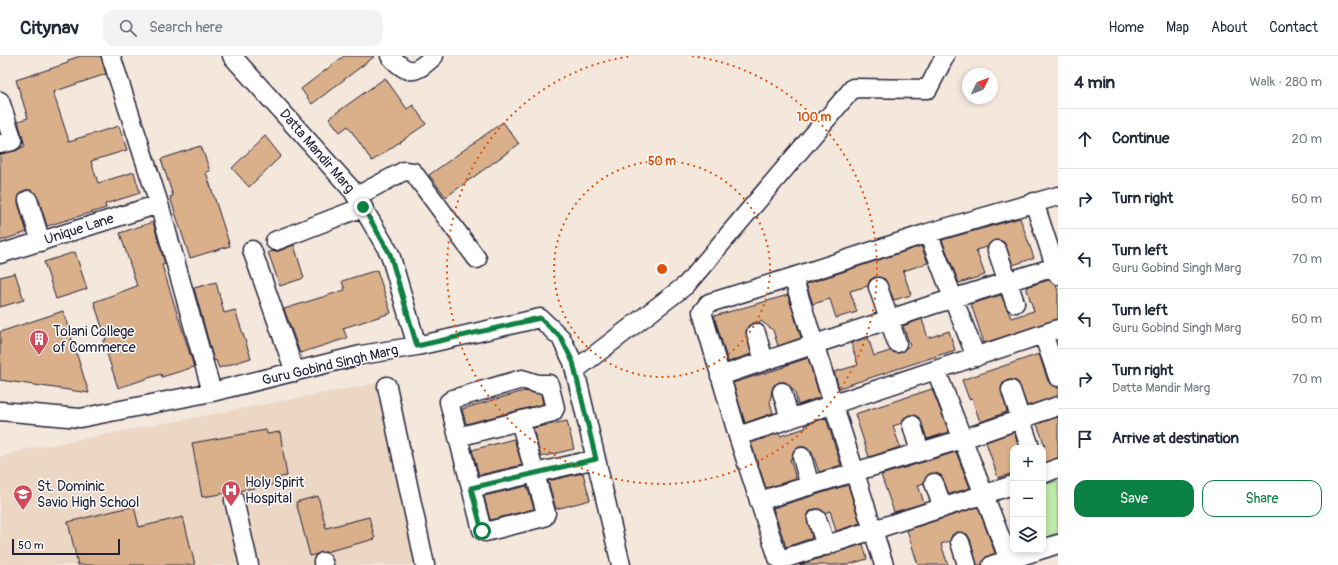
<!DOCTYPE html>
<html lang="en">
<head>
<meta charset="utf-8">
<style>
  :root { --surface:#fff; --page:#f2f2f3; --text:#1f2937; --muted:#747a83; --line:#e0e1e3; --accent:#0b8043 }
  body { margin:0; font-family:Pangolin,sans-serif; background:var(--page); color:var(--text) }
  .controls { position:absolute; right:12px; bottom:12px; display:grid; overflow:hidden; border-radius:8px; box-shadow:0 2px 6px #0003 }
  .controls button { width:36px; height:36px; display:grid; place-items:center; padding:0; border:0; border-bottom:1px solid var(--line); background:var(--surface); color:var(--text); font:20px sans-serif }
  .compass { position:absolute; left:962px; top:12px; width:36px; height:36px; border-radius:50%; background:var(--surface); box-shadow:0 2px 6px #0003; rotate:47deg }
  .scale { position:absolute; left:12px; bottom:10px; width:108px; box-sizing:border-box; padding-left:4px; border:2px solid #22223b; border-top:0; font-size:11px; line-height:14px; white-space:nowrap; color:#22223b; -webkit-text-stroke:3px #fff; paint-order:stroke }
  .stop { position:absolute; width:12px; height:12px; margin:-9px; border:3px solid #0b8043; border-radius:50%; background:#fff }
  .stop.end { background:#0b8043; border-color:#fff; box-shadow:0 1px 4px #0008 }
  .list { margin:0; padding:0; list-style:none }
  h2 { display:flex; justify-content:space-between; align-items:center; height:52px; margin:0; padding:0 16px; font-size:17px }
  h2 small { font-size:13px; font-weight:400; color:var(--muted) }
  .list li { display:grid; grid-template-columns:26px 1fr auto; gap:12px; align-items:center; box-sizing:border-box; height:60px; padding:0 16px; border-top:1px solid var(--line) }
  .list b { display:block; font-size:15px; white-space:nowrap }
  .list p { margin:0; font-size:13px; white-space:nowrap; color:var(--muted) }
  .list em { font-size:13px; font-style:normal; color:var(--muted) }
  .actions { display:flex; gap:8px; padding:12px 16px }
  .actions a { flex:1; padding:9px 0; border:1px solid var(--accent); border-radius:12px; text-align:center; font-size:14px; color:var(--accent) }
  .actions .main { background:var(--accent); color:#fff }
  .icon { flex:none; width:22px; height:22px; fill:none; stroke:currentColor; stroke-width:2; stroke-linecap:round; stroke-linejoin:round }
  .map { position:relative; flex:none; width:1058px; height:509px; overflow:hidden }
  header { display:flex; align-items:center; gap:24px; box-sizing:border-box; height:56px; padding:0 20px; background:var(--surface); border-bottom:1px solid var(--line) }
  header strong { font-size:19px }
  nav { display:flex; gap:22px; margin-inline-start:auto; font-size:14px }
  .search { width:280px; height:36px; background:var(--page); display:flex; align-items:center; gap:10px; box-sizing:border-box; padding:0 14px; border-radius:12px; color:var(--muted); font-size:15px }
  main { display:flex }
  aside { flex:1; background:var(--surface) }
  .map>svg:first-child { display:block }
</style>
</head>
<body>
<header>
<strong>Citynav</strong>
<div class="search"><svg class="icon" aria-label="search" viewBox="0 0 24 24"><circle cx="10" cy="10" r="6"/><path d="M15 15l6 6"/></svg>Search here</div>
<nav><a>Home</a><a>Map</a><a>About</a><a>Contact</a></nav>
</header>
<main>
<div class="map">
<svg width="1058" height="509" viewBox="0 0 1058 509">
  <rect width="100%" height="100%" fill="#f4e7dc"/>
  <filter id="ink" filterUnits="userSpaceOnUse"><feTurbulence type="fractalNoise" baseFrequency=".025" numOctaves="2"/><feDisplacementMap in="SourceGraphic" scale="8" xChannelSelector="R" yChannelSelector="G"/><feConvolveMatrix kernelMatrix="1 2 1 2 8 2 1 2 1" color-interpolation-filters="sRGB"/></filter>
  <g filter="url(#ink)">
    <path fill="#ecd6c4" d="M383,326L432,509H0V401L29,393Z"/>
    <path fill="#bdeaa8" stroke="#708672" d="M1058,425V477L1043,482V429Z"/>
    <path fill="#dab08b" stroke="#22223b" d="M81,0H101L106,18L53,36L69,85L119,70L127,94L91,105L98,127L134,116L140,137L105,148L106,152L47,170L38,141L31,134H25L20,137L18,147L27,176L0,185V98L15,95L25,90L18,65L28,62L16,24L68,7V4Z
      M344,0H375L312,48L301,33Z
      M385,22L407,53L413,49L426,68L372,105L348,70L340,76L329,62Z
      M503,66L519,88L446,141L429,119Z
      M265,80L281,100L249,131L232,112Z
      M201,90L210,115L206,116L230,190L190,202L170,141L173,140L161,103Z
      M1020,162L1034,202L1013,209L1004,186L994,184L987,191L976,194L985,219L959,227L942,184Z
      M153,166L165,208L162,209L194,311L162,321L161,318L118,332L103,285L106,284L94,246L137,230L120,177Z
      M294,189L304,222L280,230L268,196L279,195Z
      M921,190L928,207L903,215L911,239L894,244L885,223L875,221L870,224L868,230L850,235L857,256L836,262L830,243L813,248L806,228Z
      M75,196L87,233L56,243L44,206Z
      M377,214L391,257L343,272L347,282L300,297L284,253L345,234L342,225Z
      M15,217L24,244L0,251V221Z
      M1049,224L1056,229L1058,235V263L984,287L971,248L1001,239L1011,262L1034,255L1026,231Z
      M216,226L224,257L235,254L251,302L219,312L216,304L214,305L194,232Z
      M788,239L801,282L778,290L773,274L761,265L759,267H753L748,270L746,275L751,298L728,306L714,260Z
      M63,255L89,337L0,324V276Z
      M922,263L928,282L949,275L955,294L839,332L834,316L858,309L851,287L868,281L874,300L890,295L900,297L910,289L903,270Z
      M1039,298L1048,325L1051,329L1058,331V340L1027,350L1018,326L1013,324H1008L1003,327L1001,332L1007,356L980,366L972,342L969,343L962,324Z
      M808,302L820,341L798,349L795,336L789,329L785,326H779L774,329L772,334L770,346L773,357L745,367L733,327L784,311V310Z
      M932,333L949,376L927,383L919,362L915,359H909L904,362L902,367L893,370L900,391L869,401L855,358Z
      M524,335L541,338L543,348L466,368L462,353Z
      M1058,361V402L1043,407V390H1045L1037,368Z
      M826,362L841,409L819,416L812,396L805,391H799L794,394L792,402L790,403L796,423L766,432L751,387L779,377L780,380L806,372L805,369Z
      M567,365L574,393L541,401L533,372Z
      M266,374L267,378L280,376L287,420L276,422L277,428L238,435L232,434L227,437L202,441L192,387Z
      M1014,376L1019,392H1013V417L998,422L986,386Z
      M514,383L522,409L479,419L472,394Z
      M956,396L970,432L949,438L941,419L931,417L926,421L924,427L918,429L924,447L894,456L881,419Z
      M583,417L590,444L556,453L548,425Z
      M848,429L860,467L836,475L830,455L825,457L819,453H814L809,456L807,461L812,482L786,491L773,452Z
      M527,430L534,453L490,464L484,440Z
      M318,440L326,472L369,461L375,483L310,500L296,446Z
      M134,450L139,471L183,461L195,509H78L68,466Z
      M978,451L995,497L985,502L982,509H977L970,483L967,478L957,476L952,479L950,485L941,488L948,509H918L907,474Z
      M863,488L867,503L847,509H799Z"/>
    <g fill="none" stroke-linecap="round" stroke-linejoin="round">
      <g stroke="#22223b" stroke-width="21">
        <path id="minor" d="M111,0L159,148L212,336
          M232,0L353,135L390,198L417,290
          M390,0C409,20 415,18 434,0
          M0,45L13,85L0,88
          M357,140L404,115L413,116L477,203
          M28,144L41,186
          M1034,146L1058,219
          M928,177L976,301
          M275,185L363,151
          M252,194L295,316
          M997,194L1015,247
          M0,198L159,148
          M793,221L709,247L702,256L738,380L778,502L783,503L1013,429
          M878,231L897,287
          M756,277L764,305
          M1043,278L1058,321
          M575,314L686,229L853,32L928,33L945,0
          M936,314L1011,509
          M720,320L929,250L1058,210
          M387,330L425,509
          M1011,334L1029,388
          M782,336L790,363
          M0,355L80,362L212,336L361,299L417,290L540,262L561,282L573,306L621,509
          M912,369L920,396
          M738,380L1058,273
          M458,381L553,356L555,352L549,328H538L522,323L453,343L449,346L482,474L485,476L544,461L546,457L520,365
          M802,401L810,430
          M1043,418L1058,412
          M934,427L943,452
          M471,432L596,403
          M234,444L249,509
          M759,445L963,383L1058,350
          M817,463L826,490
          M960,486L967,509
          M1043,493L1058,488
          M323,506L324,509
          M884,509L793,221L928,177L1058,140
          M992,509L1040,494"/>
      </g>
      <use href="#minor" stroke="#fff" stroke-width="18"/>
    </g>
  </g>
  <g fill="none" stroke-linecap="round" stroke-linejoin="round" filter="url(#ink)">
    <path stroke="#0b8043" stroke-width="5" d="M363,151L390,198L417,290L540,262L561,282L573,306L596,403L471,432L482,475"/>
  </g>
  <g fill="none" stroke="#de560e" stroke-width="2" stroke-dasharray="2 4">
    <circle cx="662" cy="213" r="108"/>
    <path d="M692 0A215 215 0 1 1 632 0"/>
  </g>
  <defs>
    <g id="building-pin" transform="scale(1)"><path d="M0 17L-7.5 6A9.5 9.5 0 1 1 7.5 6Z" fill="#d1495b" stroke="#fff"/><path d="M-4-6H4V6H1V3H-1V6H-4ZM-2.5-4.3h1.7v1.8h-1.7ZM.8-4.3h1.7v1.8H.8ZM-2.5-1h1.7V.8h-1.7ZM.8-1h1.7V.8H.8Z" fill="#fff"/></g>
    <g id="hospital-pin" transform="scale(1)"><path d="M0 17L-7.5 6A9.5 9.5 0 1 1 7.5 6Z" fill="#d1495b" stroke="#fff"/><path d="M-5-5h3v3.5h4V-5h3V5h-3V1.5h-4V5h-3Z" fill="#fff"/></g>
    <g id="school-pin" transform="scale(1)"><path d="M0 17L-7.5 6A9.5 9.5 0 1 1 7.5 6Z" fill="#d1495b" stroke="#fff"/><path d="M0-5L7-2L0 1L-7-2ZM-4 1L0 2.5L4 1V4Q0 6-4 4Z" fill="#fff"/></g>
  </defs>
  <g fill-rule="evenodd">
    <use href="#building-pin" x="39" y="283"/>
    <use href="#hospital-pin" x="231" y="434"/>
    <use href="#school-pin" x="23" y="438"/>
  </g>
  <g text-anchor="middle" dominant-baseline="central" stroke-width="3" stroke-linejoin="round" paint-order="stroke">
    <g font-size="14" fill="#22223b" stroke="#fff">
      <text transform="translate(317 95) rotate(49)">Datta Mandir Marg</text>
      <text transform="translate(79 173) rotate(-18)">Unique Lane</text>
      <text transform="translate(330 309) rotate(-13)">Guru Gobind Singh Marg</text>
    </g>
    <g font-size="14" fill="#22223b" stroke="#fff" text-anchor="start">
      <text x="53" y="275">Tolani College<tspan x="53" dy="16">of Commerce</tspan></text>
      <text x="245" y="426">Holy Spirit<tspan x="245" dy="16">Hospital</tspan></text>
      <text x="37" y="430">St. Dominic<tspan x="37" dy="16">Savio High School</tspan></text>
    </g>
  </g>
  <circle cx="662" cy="213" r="6" fill="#de560e" stroke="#fff" stroke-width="2"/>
  <g font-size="12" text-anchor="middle" font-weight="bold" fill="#de560e" stroke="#fff" stroke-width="3" stroke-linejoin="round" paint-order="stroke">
    <text x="814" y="65">100 m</text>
    <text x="662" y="109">50 m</text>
  </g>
</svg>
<div class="controls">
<button>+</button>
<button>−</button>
<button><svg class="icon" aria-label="layers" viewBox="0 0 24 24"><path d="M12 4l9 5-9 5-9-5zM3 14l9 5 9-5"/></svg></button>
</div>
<svg class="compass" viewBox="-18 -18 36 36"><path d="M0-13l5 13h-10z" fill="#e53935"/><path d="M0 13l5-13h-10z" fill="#747a83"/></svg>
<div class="scale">50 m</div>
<div class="stop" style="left:482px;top:475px"></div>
<div class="stop end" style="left:363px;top:151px"></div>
</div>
<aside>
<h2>4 min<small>Walk · 280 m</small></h2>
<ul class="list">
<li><svg class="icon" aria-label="ahead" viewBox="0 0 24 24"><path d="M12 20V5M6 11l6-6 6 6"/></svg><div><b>Continue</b></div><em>20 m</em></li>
<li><svg class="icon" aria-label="right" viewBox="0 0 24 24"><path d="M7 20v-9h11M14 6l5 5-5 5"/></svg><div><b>Turn right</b></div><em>60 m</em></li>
<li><svg class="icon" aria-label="left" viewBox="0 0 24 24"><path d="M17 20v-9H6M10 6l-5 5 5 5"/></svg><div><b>Turn left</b><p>Guru Gobind Singh Marg</p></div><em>70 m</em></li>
<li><svg class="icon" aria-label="left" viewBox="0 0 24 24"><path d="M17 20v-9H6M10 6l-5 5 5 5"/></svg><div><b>Turn left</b><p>Guru Gobind Singh Marg</p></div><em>60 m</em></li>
<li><svg class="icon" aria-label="right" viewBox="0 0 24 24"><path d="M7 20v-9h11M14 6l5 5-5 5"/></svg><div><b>Turn right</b><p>Datta Mandir Marg</p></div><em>70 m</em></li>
<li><svg class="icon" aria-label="arrive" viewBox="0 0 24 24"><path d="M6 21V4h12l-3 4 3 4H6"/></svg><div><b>Arrive at destination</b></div></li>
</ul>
<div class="actions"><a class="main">Save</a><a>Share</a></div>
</aside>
</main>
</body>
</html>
